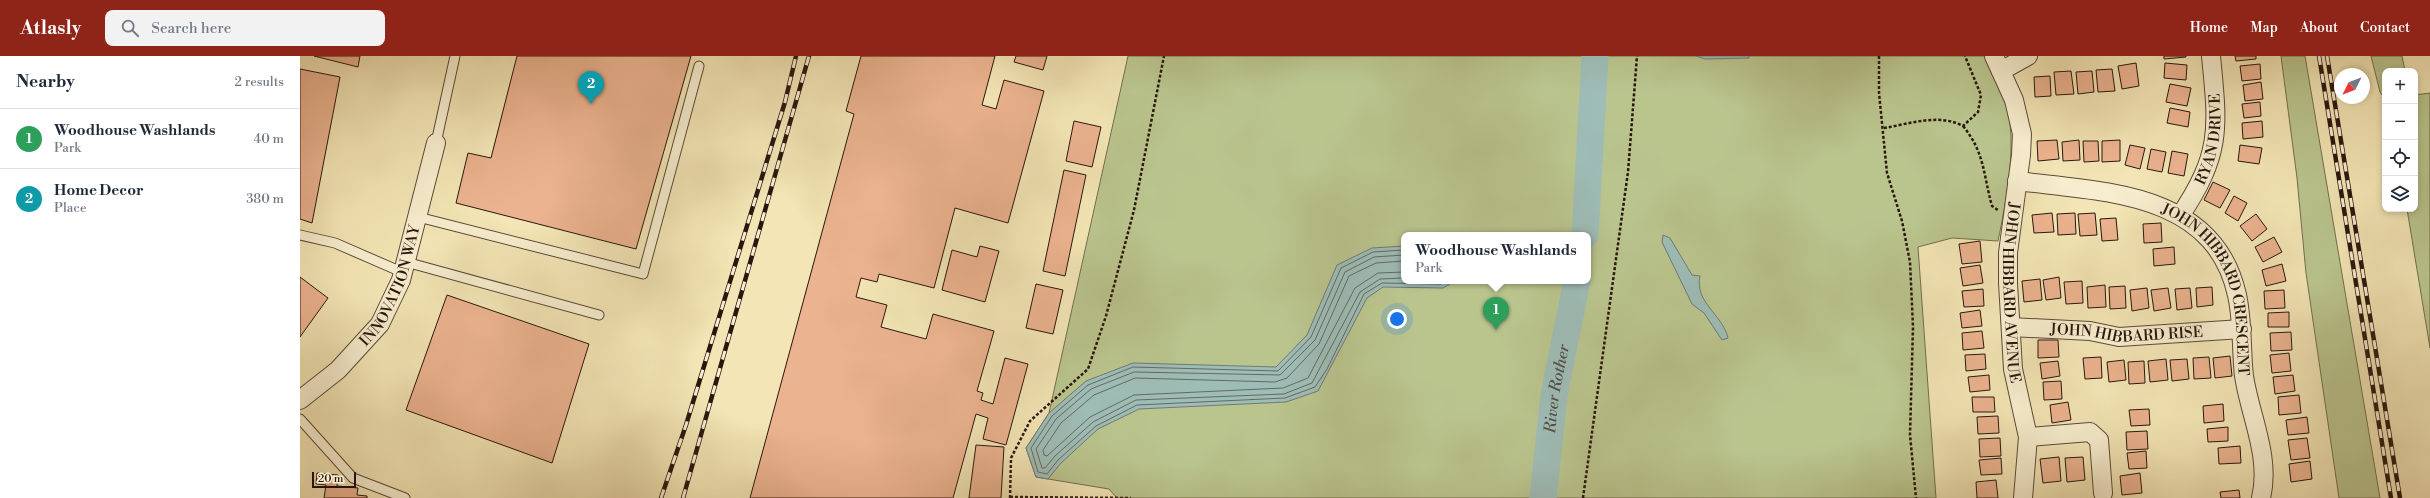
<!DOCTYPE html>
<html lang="en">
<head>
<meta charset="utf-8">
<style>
  :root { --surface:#fff; --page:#f2f2f3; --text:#1f2937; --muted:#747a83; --line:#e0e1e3; --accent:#8f2418 }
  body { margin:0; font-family:"Libre Bodoni",serif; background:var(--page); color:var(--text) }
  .controls { position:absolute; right:12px; top:12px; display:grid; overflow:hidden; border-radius:8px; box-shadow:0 2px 6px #0003 }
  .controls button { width:36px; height:36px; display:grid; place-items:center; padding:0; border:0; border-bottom:1px solid var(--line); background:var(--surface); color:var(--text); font:20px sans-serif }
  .compass { position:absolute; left:2034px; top:12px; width:36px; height:36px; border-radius:50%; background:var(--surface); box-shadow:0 2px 6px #0003; rotate:228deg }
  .scale { position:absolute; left:12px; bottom:10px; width:44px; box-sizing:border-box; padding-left:4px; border:2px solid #2a160e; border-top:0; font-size:11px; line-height:14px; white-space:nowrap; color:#2a160e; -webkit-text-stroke:3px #f7eecf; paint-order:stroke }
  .you { position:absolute; left:1097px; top:263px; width:14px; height:14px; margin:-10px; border:3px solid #fff; border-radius:50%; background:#1a73e8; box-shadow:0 0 0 6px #1a73e833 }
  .badge { display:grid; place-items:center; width:26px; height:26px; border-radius:50%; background:var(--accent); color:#fff; font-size:13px; font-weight:700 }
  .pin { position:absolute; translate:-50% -33px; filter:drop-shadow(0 1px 2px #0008) }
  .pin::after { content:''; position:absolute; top:21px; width:14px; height:12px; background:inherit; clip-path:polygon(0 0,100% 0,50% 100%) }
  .popup { position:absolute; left:1101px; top:176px; width:190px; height:52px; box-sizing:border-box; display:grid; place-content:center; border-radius:8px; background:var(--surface); filter:drop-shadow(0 1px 3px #0005); font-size:13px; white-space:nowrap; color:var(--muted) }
  .popup b { font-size:15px; color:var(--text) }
  .popup::after { content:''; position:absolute; left:50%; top:100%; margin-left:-8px; border:8px solid transparent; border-top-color:var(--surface) }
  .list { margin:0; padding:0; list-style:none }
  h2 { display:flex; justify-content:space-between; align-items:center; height:52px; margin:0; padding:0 16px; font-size:17px }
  h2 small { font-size:13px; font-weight:400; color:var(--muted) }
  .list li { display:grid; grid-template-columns:26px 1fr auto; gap:12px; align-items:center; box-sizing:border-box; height:60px; padding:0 16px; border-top:1px solid var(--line) }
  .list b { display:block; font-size:15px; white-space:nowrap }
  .list p { margin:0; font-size:13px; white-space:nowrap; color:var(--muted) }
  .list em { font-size:13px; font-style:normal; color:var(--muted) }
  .icon { flex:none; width:22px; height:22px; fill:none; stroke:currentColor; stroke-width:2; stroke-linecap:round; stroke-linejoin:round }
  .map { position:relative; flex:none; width:2130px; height:442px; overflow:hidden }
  header { display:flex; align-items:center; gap:24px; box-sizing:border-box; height:56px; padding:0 20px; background:var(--accent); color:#fff }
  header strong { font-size:19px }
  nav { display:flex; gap:22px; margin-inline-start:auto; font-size:14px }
  .search { width:280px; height:36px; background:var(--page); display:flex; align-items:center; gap:10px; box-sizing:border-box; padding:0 14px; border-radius:8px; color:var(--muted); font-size:15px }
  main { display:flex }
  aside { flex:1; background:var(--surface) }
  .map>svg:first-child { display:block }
</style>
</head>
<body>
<header>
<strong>Atlasly</strong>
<div class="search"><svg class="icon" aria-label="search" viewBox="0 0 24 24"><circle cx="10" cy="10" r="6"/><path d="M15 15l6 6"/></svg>Search here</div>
<nav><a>Home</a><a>Map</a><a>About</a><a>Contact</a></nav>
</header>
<main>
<aside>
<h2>Nearby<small>2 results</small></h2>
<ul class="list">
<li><span class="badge" style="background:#2e9e5b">1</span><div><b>Woodhouse Washlands</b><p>Park</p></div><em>40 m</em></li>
<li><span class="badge" style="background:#0f9aa8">2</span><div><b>Home Decor</b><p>Place</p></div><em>380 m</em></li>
</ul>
</aside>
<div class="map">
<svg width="2130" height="442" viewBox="0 0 2130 442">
  <rect width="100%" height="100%" fill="#f3e5b5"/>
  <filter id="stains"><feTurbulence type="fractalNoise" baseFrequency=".005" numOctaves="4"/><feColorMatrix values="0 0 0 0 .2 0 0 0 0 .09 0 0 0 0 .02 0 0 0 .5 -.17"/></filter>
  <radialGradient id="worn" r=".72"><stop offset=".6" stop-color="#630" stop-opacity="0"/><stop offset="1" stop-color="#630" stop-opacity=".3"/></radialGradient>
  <path fill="#bac58e" stroke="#726e4e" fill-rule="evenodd" d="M828,0H1685C1692,16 1701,31 1706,48C1718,86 1706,146 1698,185L1652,182L1618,191L1636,442H817L809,433L736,421L726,392L749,357ZM1104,179H1288V225H1104Z
    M1981,0H2005L2080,442H2039L2006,217L1997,122Z
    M2071,0H2102L2105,15H2085V43L2080,36Z
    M2130,37V292L2107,153H2115V39Z"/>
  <path fill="#9ebdb7" stroke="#707a73" d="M1396,0H1449V2L1405,3Z
    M1363,179L1370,182L1392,219L1400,220C1394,246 1423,259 1428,282L1422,284L1404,257L1392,248L1362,186Z
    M1104,190V225H1155L1143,232L1083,231L1067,242L1018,335L986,346L839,353L798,373L761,407L748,423L736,421L726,392L749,357L786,325L833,307L976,311L1007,279L1037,209L1072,192Z"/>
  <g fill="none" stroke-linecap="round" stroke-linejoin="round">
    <path stroke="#646a62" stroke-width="1" d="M1104,194L1073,196L1041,212L1011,281L978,315L833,311L788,329L752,360L731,392L738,416L747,418L758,404L796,370L837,349L985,342L1015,331L1027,313L1064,238L1082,227L1141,228L1147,225
      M1104,199L1074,201L1045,216L1015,284L980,319L834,316L791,333L756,363L736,393L742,412H745L755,400L793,366L836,344L984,338L1012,327L1060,236L1080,223L1104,222
      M1104,205L1076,207L1049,220L1019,288L987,322L975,326L835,322L794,339L761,367L743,394L744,399L747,400L790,361L834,339L983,332L1008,322L1055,232L1078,217L1104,216"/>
    <g stroke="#9ebdb7" stroke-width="27">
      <path d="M1285,179L1295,0"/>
      <path id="s1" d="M1243,442L1254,339L1277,225"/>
    </g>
  </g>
  <path fill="#ebb38f" stroke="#2a160e" d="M14,0H60L58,11Z
    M217,0H391L336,193L156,147L168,97L191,102Z
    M561,0H695L682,49L696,53L704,24L744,35L708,167L655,152L634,232L579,218L577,226L561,222L556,241L587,249L581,271L626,283L633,258L694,275L677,335L683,337L681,344L693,348L705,302L728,308L706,389L683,383L688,362L676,358L653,442H450L554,58L546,55Z
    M716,0H747L743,14L714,6Z
    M1864,0H1886V1L1864,3Z
    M1935,0H1956V3L1936,5Z
    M1836,7L1839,30L1822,33L1818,10Z
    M1865,7L1887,9L1886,24L1864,22Z
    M1960,8L1961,23L1942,25L1940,10Z
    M0,13L40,21L12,167L0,163Z
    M1812,13L1815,35L1798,36L1796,14Z
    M1771,15L1774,38L1756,39L1754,16Z
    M1792,15L1794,36L1778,38L1776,16Z
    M1750,20L1751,40L1735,41L1734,21Z
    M1961,26L1963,43L1945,45L1943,29Z
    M1870,28L1891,32L1887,50L1866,46Z
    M1960,46L1961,60L1944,62L1942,48Z
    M1870,52L1890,56L1888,71L1867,67Z
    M774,65L801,71L792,111L766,105Z
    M1962,65L1963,81L1943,83L1942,67Z
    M1757,84L1759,103L1738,105L1737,85Z
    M1779,84L1780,104L1763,105L1762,86Z
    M1820,84V105L1802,106V85Z
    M1783,85H1798L1799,105L1784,106Z
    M1830,89L1845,92L1840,113L1825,109Z
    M1940,89L1962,92L1959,108L1938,105Z
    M1851,93L1866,96L1862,116L1847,113Z
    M1872,95L1888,98L1884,120L1868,117Z
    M764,114L786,119L765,220L743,215Z
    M1913,126L1930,134L1920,152L1904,144Z
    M1934,140L1947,147L1938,165L1925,157Z
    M1752,157L1754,176L1734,177L1732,159Z
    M1775,157L1776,178L1758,179L1757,158Z
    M1795,157L1797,179L1780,180L1778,158Z
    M1956,158L1967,173L1952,185L1940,170Z
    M1816,162L1818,184L1802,185L1800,163Z
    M1861,167L1862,186L1844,187L1843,168Z
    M1974,181L1982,196L1963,206L1955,191Z
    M1680,185L1682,206L1662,208L1659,188Z
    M680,190L699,195L685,246L642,234L652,194L677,201Z
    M1874,191L1875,208L1854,210L1853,193Z
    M1982,208L1986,225L1966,230L1962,214Z
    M1680,209L1683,227L1663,230L1660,212Z
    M0,221L28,242L0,281Z
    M1759,221L1761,242L1746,244L1743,224Z
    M1740,223L1742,244L1724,246L1722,225Z
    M1782,225L1783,247L1766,248L1764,226Z
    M736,228L763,234L753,278L726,272Z
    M1805,229L1806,251L1788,252L1787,231Z
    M1825,230L1826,252L1810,253L1809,231Z
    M1912,231L1913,249L1897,251L1896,232Z
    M1847,232L1849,252L1832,255L1830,234Z
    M1868,232L1871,252L1854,255L1851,234Z
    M1890,232L1892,252L1877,254L1875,233Z
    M1683,233L1684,250L1664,251L1662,235Z
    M1984,234L1985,252L1965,253L1964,235Z
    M147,239L289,288L252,407L106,354Z
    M1680,254L1682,270L1662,272L1660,257Z
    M1989,256V271H1968V257Z
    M1682,275L1684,292L1663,294L1662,277Z
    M1991,276L1992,294L1971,295L1970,277Z
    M1738,284H1758L1759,301L1738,302Z
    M1989,297L1991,315L1972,317L1970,299Z
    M1685,298L1686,313L1666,315L1665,299Z
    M1930,300L1932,320L1915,322L1913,302Z
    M1801,301L1802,322L1785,323L1783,302Z
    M1909,301L1911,322L1894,323L1893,302Z
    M1866,303L1868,324L1850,326L1848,305Z
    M1887,303L1889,323L1872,325L1870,304Z
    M1824,304L1826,324L1809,326L1807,306Z
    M1758,305L1760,320L1742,323L1740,307Z
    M1844,305L1845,327L1829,328L1828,306Z
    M1689,319L1690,334L1670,336L1668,321Z
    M1993,319L1995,335L1975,338L1973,321Z
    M1761,325L1762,343L1744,344L1743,326Z
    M1999,339L2001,357L1979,359L1978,341Z
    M1672,341H1694L1695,356H1673Z
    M1768,346L1771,364L1752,367L1750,349Z
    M1923,348L1924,365L1904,367L1903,350Z
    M1849,353L1850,369L1831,370L1829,354Z
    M1698,360L1699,377L1678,378L1677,361Z
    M2007,361L2009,377L1988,379L1986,364Z
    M1928,371V385L1908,386L1907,373Z
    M1847,375L1848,393L1827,394L1826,376Z
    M1700,382L1701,400L1680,401L1679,383Z
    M2007,382L2010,402L1991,404L1988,384Z
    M676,389L704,391L701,442H669Z
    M1940,390L1941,407L1919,408L1918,392Z
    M1846,395L1847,412L1829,413L1827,397Z
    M1759,401L1761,425L1743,427L1740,403Z
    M1783,401L1785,424L1767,426L1765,402Z
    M1701,402L1702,418L1681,419L1679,404Z
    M2010,405L2012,423L1991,426L1989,408Z
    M17,417L38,419L37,430L58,432L57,439L67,440V442H24L26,429L16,428Z
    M1840,417L1842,437L1822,439L1820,420Z
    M1696,424L1698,442H1677L1676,426Z
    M1939,434L1940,442H1921L1920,436Z"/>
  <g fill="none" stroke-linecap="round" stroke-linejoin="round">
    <g stroke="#5c4a38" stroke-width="11">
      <path id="lane" d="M136,87L155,0
        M118,161L343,218L399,10
        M0,179L35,187L104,217
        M106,206L299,259
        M0,363L53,422L105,442"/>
    </g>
    <g stroke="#5c4a38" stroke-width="20">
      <g id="street">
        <path id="s2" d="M1694,0L1714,44L1722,78L1721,99L1708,197V227L1713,313L1728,381L1723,442"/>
        <path d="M1701,15L1728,0"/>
        <path id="s3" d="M1717,125C1803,136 1914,135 1937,239C1943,266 1941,294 1944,320C1950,360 1971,401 1961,442"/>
        <path id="s4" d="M1880,160C1922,97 1918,72 1911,0"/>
        <path id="s5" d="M1711,271L1790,275L1819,281L1942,273"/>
        <path id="s6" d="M0,344L38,314L80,268L101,224L136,87"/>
        <path d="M1728,381L1790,376L1799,384L1803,437"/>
      </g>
    </g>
    <path stroke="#2a160e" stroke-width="2.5" stroke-dasharray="3 2" stroke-linecap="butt" d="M1579,0V37L1587,117L1602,165L1610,206L1613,271L1610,379L1616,442
      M1663,70C1685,97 1683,118 1692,150L1698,154
      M1584,72C1609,68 1639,57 1663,70L1678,56L1681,39L1665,0
      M710,441L831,442
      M710,442L711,402L730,365L788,313L806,260L834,154L864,0
      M1283,442L1328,116L1337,0"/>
    <use href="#lane" stroke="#f7eecf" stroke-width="9"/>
    <use href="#street" stroke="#f7eecf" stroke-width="18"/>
    <g stroke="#2a160e" stroke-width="4.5">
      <path id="rail" d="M2019,0L2091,442
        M2027,0L2100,442
        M361,442L386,369L485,46L496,0
        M383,442L509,0"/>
    </g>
    <use href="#rail" stroke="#f7eecf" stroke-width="3" stroke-dasharray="9" stroke-linecap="butt"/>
  </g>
  <g text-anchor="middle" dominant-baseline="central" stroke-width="3" stroke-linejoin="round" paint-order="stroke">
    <g font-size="15" fill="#2a160e" stroke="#f7eecf">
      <text stroke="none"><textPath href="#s4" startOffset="84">RYAN DRIVE</textPath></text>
      <text stroke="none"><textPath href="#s6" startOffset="150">INNOVATION WAY</textPath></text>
      <text stroke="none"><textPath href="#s2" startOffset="243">JOHN HIBBARD AVENUE</textPath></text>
      <text stroke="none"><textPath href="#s3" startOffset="249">JOHN HIBBARD CRESCENT</textPath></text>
      <text stroke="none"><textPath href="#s5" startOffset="116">JOHN HIBBARD RISE</textPath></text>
    </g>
    <g font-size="16" font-style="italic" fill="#535049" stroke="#f7eecf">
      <text stroke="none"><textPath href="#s1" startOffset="110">River Rother</textPath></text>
    </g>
  </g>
  <rect width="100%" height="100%" filter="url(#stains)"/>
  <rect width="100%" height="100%" fill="url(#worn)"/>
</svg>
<div class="controls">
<button>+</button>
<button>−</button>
<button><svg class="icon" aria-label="locate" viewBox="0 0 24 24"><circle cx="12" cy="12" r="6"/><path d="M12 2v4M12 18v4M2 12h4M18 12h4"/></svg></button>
<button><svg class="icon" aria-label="layers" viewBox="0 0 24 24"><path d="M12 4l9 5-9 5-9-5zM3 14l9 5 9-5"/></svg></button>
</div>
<svg class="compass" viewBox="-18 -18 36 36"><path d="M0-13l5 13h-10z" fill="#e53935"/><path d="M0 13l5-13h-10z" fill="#747a83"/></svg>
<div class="scale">20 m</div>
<div class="you"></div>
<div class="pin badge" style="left:1196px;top:274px;background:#2e9e5b">1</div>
<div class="popup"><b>Woodhouse Washlands</b>Park</div>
<div class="pin badge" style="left:291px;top:48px;background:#0f9aa8">2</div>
</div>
</main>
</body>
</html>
